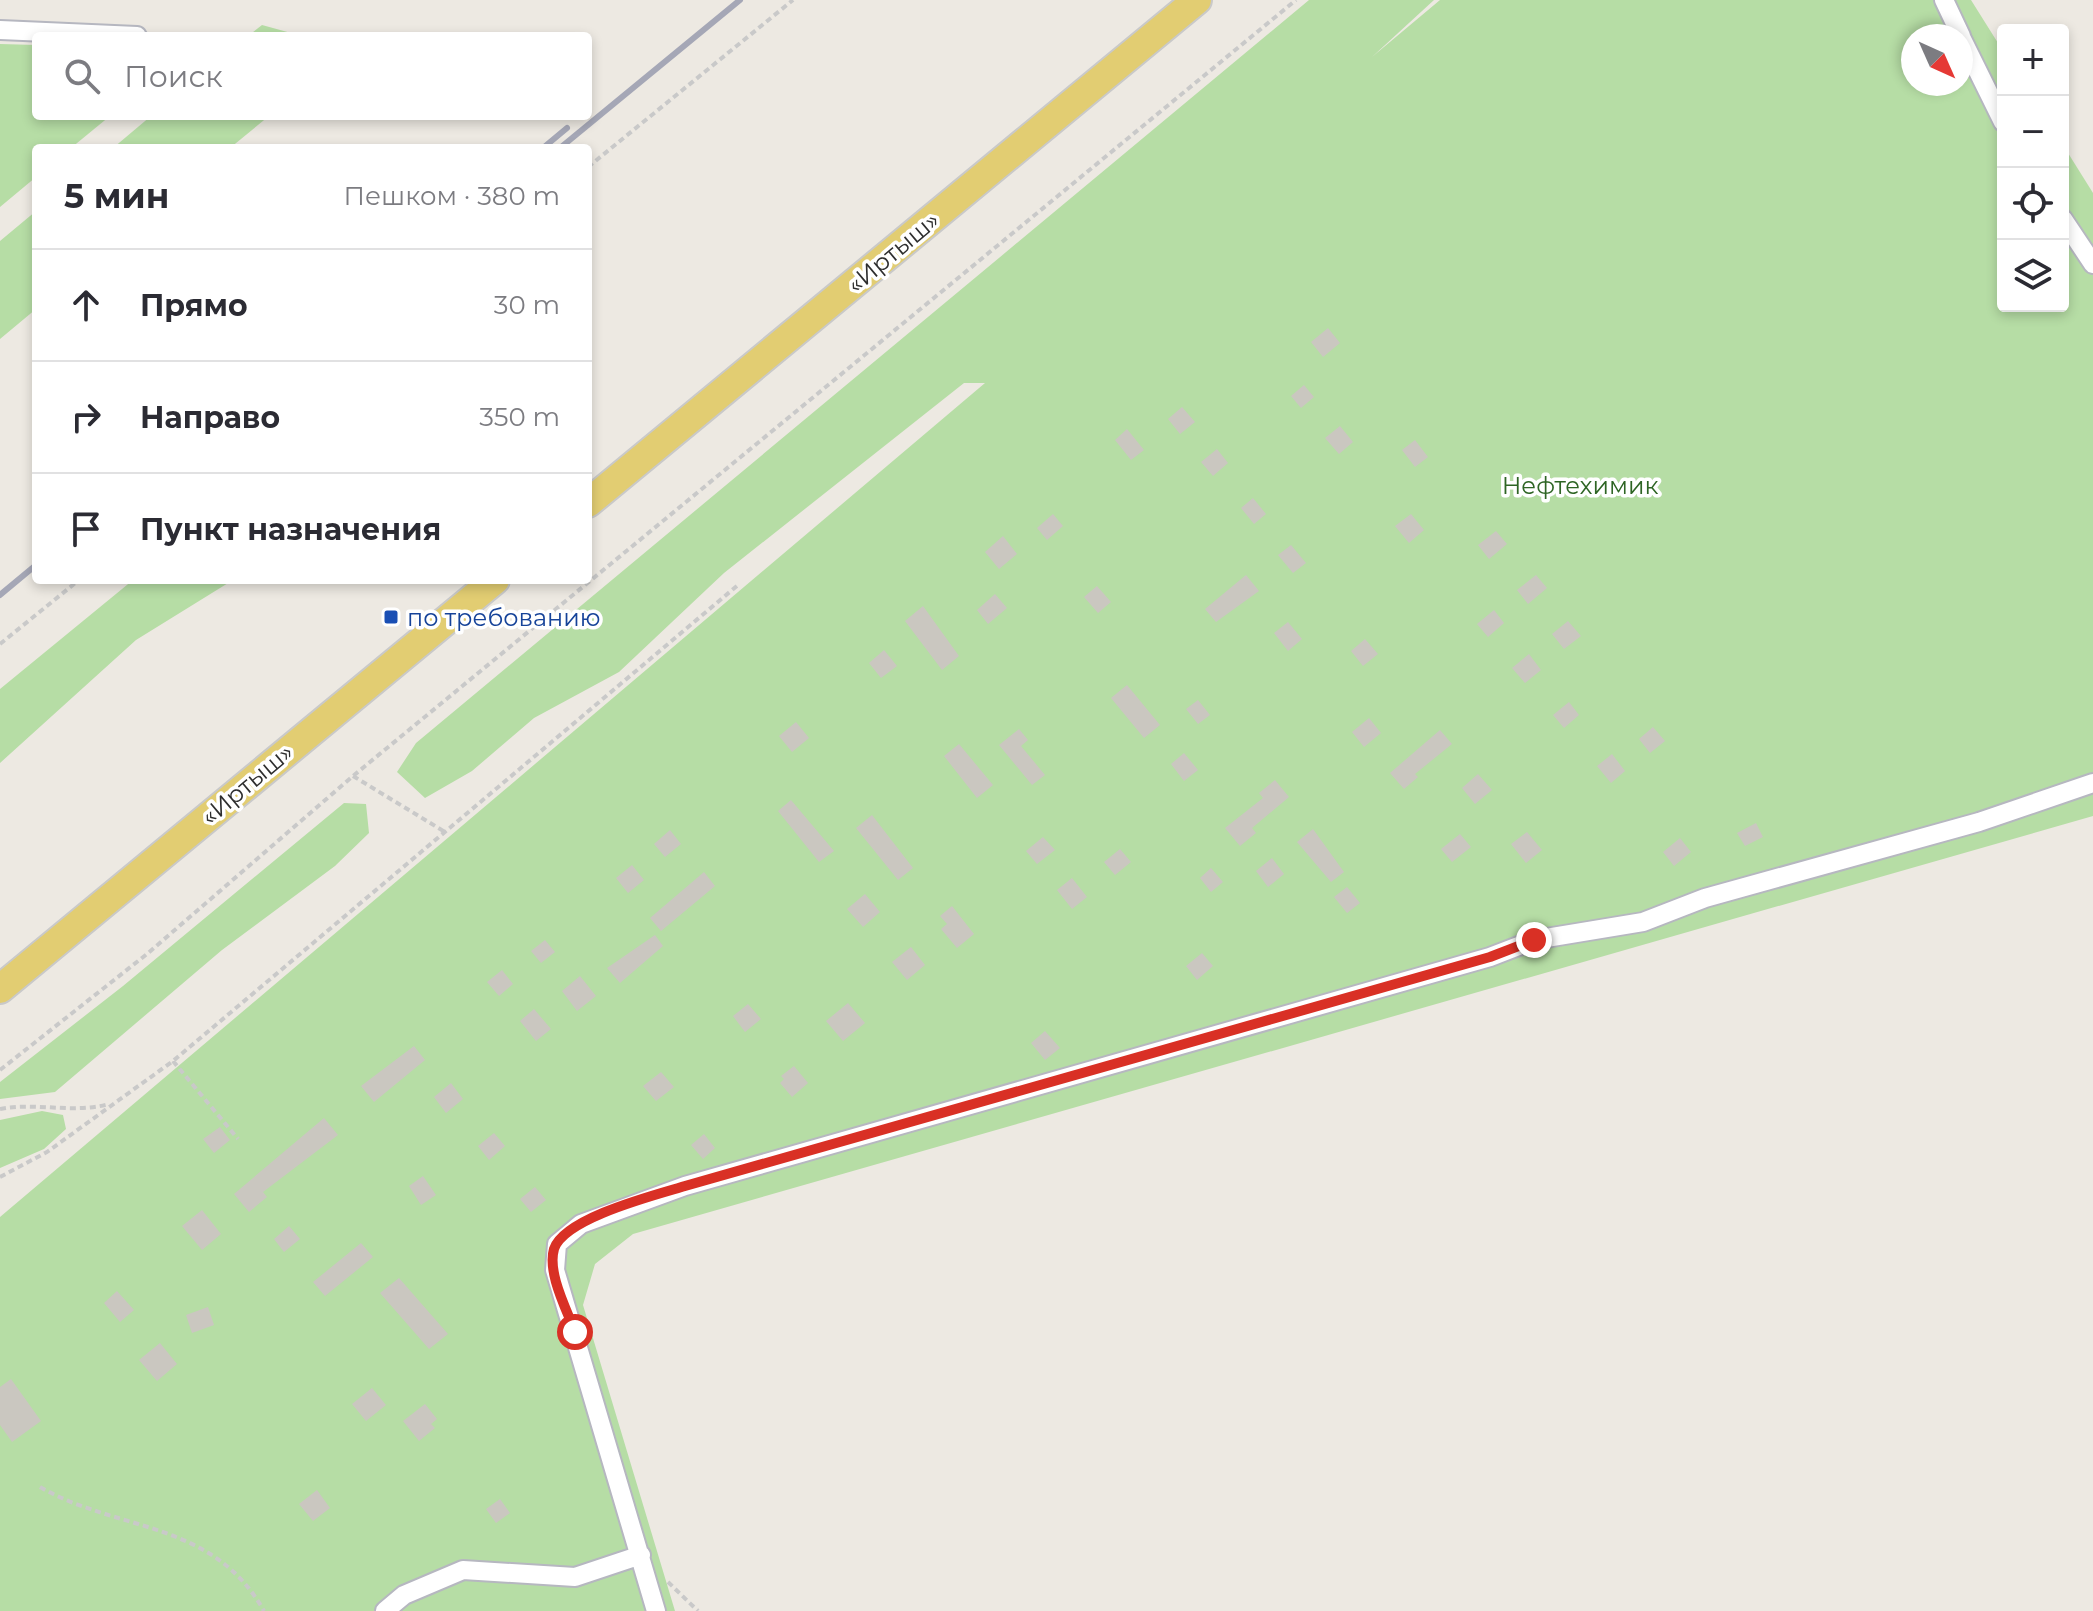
<!DOCTYPE html>
<html lang="ru">
<head>
<meta charset="utf-8">
<style>
  :root { --surface:#fff; --page:#f2f2f3; --text:#2b2b33; --muted:#7c7c81; --line:#e1e1e2 }
  body { margin:0; font-family:Montserrat,sans-serif; background:var(--page); color:var(--text) }
  .controls { position:absolute; right:24px; top:24px; display:grid; overflow:hidden; border-radius:8px; box-shadow:0 4px 12px #0003 }
  .controls button { width:72px; height:72px; display:grid; place-items:center; padding:0; border:0; border-bottom:2px solid var(--line); background:var(--surface); color:var(--text); font:40px sans-serif }
  .compass { position:absolute; left:1901px; top:24px; width:72px; height:72px; border-radius:50%; background:var(--surface); box-shadow:0 4px 12px #0003; rotate:135deg }
  .stop { position:absolute; width:24px; height:24px; margin:-18px; border:6px solid #d93025; border-radius:50%; background:#fff }
  .stop.end { background:#d93025; border-color:#fff; box-shadow:0 2px 8px #0008 }
  .list { margin:0; padding:0; list-style:none }
  h2 { display:flex; justify-content:space-between; align-items:center; height:104px; margin:0; padding:0 32px; font-size:34px }
  h2 small { font-size:26px; font-weight:400; color:var(--muted) }
  .list li { display:grid; grid-template-columns:52px 1fr auto; gap:24px; align-items:center; box-sizing:border-box; height:112px; padding:0 32px; border-top:2px solid var(--line) }
  .list b { display:block; font-size:30px; white-space:nowrap }
  .list em { font-size:26px; font-style:normal; color:var(--muted) }
  .icon { flex:none; width:44px; height:44px; fill:none; stroke:currentColor; stroke-width:2; stroke-linecap:round; stroke-linejoin:round }
  .map { position:relative; flex:none; width:2093px; height:1611px; overflow:hidden }
  .search { position:absolute; background:var(--surface); box-shadow:0 4px 12px #0003; left:32px; top:32px; width:560px; height:88px; display:flex; align-items:center; gap:20px; box-sizing:border-box; padding:0 28px; border-radius:8px; color:var(--muted); font-size:30px }
  .panel { position:absolute; background:var(--surface); box-shadow:0 4px 12px #0003; left:32px; top:144px; width:560px; height:440px; border-radius:8px }
  .map>svg:first-child { display:block }
</style>
</head>
<body>
<div class="map">
<svg width="2093" height="1611" viewBox="0 0 2093 1611">
  <rect width="100%" height="100%" fill="#ede9e2"/>
  <path fill="#b6dda5" fill-rule="evenodd" d="M1309,0H1434L1372,57L1440,0H1971L2003,51V306H2063V145L2093,193V816L633,1234L595,1264L583,1305L675,1611H0V1217L985,383H964L724,573L619,672L534,718L472,771L425,798L397,772L416,743ZM1913,36H1961V84H1913Z
    M262,25L302,36H248Z
    M0,44L36,45V116H110L71,148H36V177L0,207Z
    M151,116H269L230,148H113Z
    M36,211V309L0,339V241Z
    M133,580H233L136,640L0,763V689Z
    M344,803L366,804L369,833L335,866L222,950L55,1092L0,1099V1082L123,986Z
    M42,1111L63,1115L66,1129L44,1149L0,1168V1120Z"/>
  <path fill="#cac7c0" d="M1328,328L1340,343L1323,357L1311,342Z
    M1304,385L1314,397L1301,408L1291,396Z
    M1182,407L1195,422L1180,434L1168,419Z
    M1340,426L1353,442L1339,454L1325,438Z
    M1127,429L1144,450L1131,460L1115,440Z
    M1415,440L1428,457L1415,467L1402,450Z
    M1217,449L1228,463L1213,476L1201,462Z
    M1253,498L1266,514L1254,524L1241,508Z
    M1053,514L1063,526L1047,540L1037,528Z
    M1411,514L1424,530L1409,543L1395,526Z
    M1496,531L1507,544L1489,559L1478,545Z
    M1003,536L1017,554L999,569L985,552Z
    M1291,545L1306,563L1293,573L1278,555Z
    M1246,575L1259,591L1216,622L1205,609Z
    M1536,575L1547,588L1528,604L1517,590Z
    M1097,586L1111,602L1098,613L1084,597Z
    M995,594L1007,608L988,624L977,610Z
    M923,606L959,656L942,670L905,621Z
    M1494,610L1504,623L1488,637L1477,624Z
    M1568,621L1581,636L1564,649L1552,634Z
    M1288,622L1302,639L1288,651L1274,633Z
    M1365,639L1378,654L1363,666L1351,651Z
    M884,650L897,666L881,678L869,663Z
    M1529,654L1541,670L1525,683L1512,668Z
    M1127,685L1160,725L1144,738L1111,698Z
    M1198,700L1210,715L1198,724L1186,709Z
    M1569,702L1579,715L1564,728L1553,715Z
    M1369,718L1381,733L1364,747L1352,732Z
    M796,722L809,738L792,752L779,736Z
    M1653,727L1665,741L1650,753L1639,739Z
    M1019,729L1028,740L1021,746L1045,775L1032,785L999,745Z
    M1440,730L1452,744L1415,774L1418,777L1404,789L1390,773Z
    M959,744L993,785L977,798L944,756Z
    M1184,753L1198,770L1184,781L1171,764Z
    M1612,754L1625,771L1611,783L1597,766Z
    M1478,774L1492,790L1475,804L1462,788Z
    M1275,780L1289,797L1252,828L1256,833L1240,846L1225,828L1263,798L1259,793Z
    M791,800L834,851L819,862L778,811Z
    M872,815L913,868L898,880L856,828Z
    M1756,823L1763,837L1745,846L1737,833Z
    M1313,829L1344,872L1331,882L1297,842Z
    M670,830L681,844L665,857L654,844Z
    M1527,832L1542,850L1526,863L1511,844Z
    M1460,834L1471,847L1452,862L1441,849Z
    M1043,837L1055,850L1037,864L1026,851Z
    M1680,838L1691,852L1674,866L1663,852Z
    M1120,849L1131,862L1115,875L1104,862Z
    M1272,858L1284,874L1268,887L1256,871Z
    M632,865L644,880L628,893L616,878Z
    M1211,868L1223,882L1211,892L1200,878Z
    M704,872L715,886L661,931L650,918Z
    M1072,878L1087,897L1072,909L1057,890Z
    M1347,887L1360,903L1347,913L1334,897Z
    M865,894L880,912L863,927L847,909Z
    M952,906L974,934L957,948L941,929L947,924L940,916Z
    M655,935L663,946L620,983L607,968Z
    M545,940L555,952L541,963L531,951Z
    M911,947L925,965L907,980L892,962Z
    M1202,953L1213,966L1197,980L1186,966Z
    M502,970L513,984L499,996L487,982Z
    M580,976L596,996L577,1011L562,991Z
    M848,1003L865,1023L843,1041L826,1021Z
    M748,1004L761,1019L745,1032L733,1016Z
    M534,1009L551,1029L536,1041L520,1021Z
    M1045,1031L1060,1048L1045,1060L1031,1043Z
    M414,1046L425,1060L374,1102L361,1086Z
    M794,1066L808,1083L792,1097L780,1083L784,1079L781,1076Z
    M661,1072L674,1087L656,1101L643,1086Z
    M451,1083L463,1099L446,1113L434,1097Z
    M324,1118L338,1135L263,1192L267,1197L249,1212L234,1194Z
    M220,1127L230,1140L214,1153L203,1139Z
    M494,1133L505,1146L489,1160L478,1146Z
    M704,1134L715,1148L703,1159L691,1145Z
    M423,1176L436,1195L421,1205L409,1186Z
    M535,1187L546,1200L531,1212L520,1199Z
    M202,1210L221,1234L202,1250L182,1226Z
    M289,1226L300,1239L284,1252L274,1239Z
    M361,1243L373,1257L325,1296L313,1282Z
    M399,1278L448,1334L429,1349L380,1293Z
    M117,1291L134,1310L120,1322L104,1303Z
    M208,1307L214,1325L192,1333L186,1315Z
    M160,1343L177,1364L157,1381L139,1360Z
    M11,1379L41,1421L12,1442L0,1425V1387Z
    M372,1388L386,1405L366,1421L352,1404Z
    M425,1404L437,1419L431,1424L435,1428L419,1441L403,1421Z
    M317,1490L330,1508L313,1521L299,1504Z
    M500,1499L510,1513L496,1523L486,1509Z"/>
  <g fill="none" stroke-linecap="round" stroke-linejoin="round">
    <g stroke="#b6b7c0" stroke-width="22">
      <path id="street" d="M1944,0L1961,36
        M0,30L137,36
        M1961,37L2003,122
        M2063,219L2093,264
        M385,1611L404,1595L463,1570L575,1577L641,1555
        M656,1611L555,1270L557,1244L581,1224L685,1186L1490,957L1534,940L1643,922L1705,898L1979,822L2093,783"/>
    </g>
    <g stroke="#c9c9c9" stroke-width="32">
      <path id="primary" d="M588,503L1197,0
        M0,989L495,580"/>
    </g>
    <path stroke="#c9c9c9" stroke-width="4" stroke-dasharray="6 4" stroke-linecap="butt" d="M588,167L793,0
      M0,644L79,580
      M353,776L445,832
      M173,1061L238,1139
      M0,1070L147,954L353,776L1296,0
      M0,1109C37,1102 74,1114 109,1104
      M0,1177L47,1152L173,1061L738,585
      M40,1487C118,1532 213,1520 264,1611
      M668,1582L698,1611"/>
    <use href="#street" stroke="#fff" stroke-width="18"/>
    <use href="#primary" stroke="#e2cd72" stroke-width="28"/>
    <path stroke="#a5a7b6" stroke-width="6" d="M543,148L567,128
      M560,148L740,0
      M0,595L36,565"/>
  </g>
  <g fill="none" stroke-linecap="round" stroke-linejoin="round">
    <path stroke="#d93025" stroke-width="10" d="M575,1332C567,1310 547,1273 554,1249C564,1218 655,1195 685,1186L1490,957L1534,940"/>
  </g>
  <rect fill="#1a4fb4" stroke="#fff" stroke-width="3" x="383" y="609" width="16" height="16" rx="4"/>
  <g text-anchor="middle" dominant-baseline="central" stroke-width="7" stroke-linejoin="round" paint-order="stroke">
    <g font-size="24" fill="#2e2e2e" stroke="#fff">
      <text transform="translate(893 252) rotate(-40)">«Иртыш»</text>
      <text transform="translate(247 784) rotate(-40)">«Иртыш»</text>
    </g>
    <g font-size="24" fill="#2e6524" stroke="#fff">
      <text x="1580" y="485">Нефтехимик</text>
    </g>
    <g font-size="24" fill="#164399" stroke="#fff" text-anchor="start">
      <text x="407" y="617">по требованию</text>
    </g>
  </g>
</svg>
<div class="controls">
<button>+</button>
<button>−</button>
<button><svg class="icon" aria-label="locate" viewBox="0 0 24 24"><circle cx="12" cy="12" r="6"/><path d="M12 2v4M12 18v4M2 12h4M18 12h4"/></svg></button>
<button><svg class="icon" aria-label="layers" viewBox="0 0 24 24"><path d="M12 4l9 5-9 5-9-5zM3 14l9 5 9-5"/></svg></button>
</div>
<svg class="compass" viewBox="-18 -18 36 36"><path d="M0-13l5 13h-10z" fill="#e53935"/><path d="M0 13l5-13h-10z" fill="#7c7c81"/></svg>
<div class="stop" style="left:575px;top:1332px"></div>
<div class="stop end" style="left:1534px;top:940px"></div>
<div class="search"><svg class="icon" aria-label="search" viewBox="0 0 24 24"><circle cx="10" cy="10" r="6"/><path d="M15 15l6 6"/></svg>Поиск</div>
<section class="panel">
<h2>5 мин<small>Пешком · 380 m</small></h2>
<ul class="list">
<li><svg class="icon" aria-label="ahead" viewBox="0 0 24 24"><path d="M12 20V5M6 11l6-6 6 6"/></svg><div><b>Прямо</b></div><em>30 m</em></li>
<li><svg class="icon" aria-label="right" viewBox="0 0 24 24"><path d="M7 20v-9h11M14 6l5 5-5 5"/></svg><div><b>Направо</b></div><em>350 m</em></li>
<li><svg class="icon" aria-label="arrive" viewBox="0 0 24 24"><path d="M6 21V4h12l-3 4 3 4H6"/></svg><div><b>Пункт назначения</b></div></li>
</ul>
</section>
</div>
</body>
</html>
